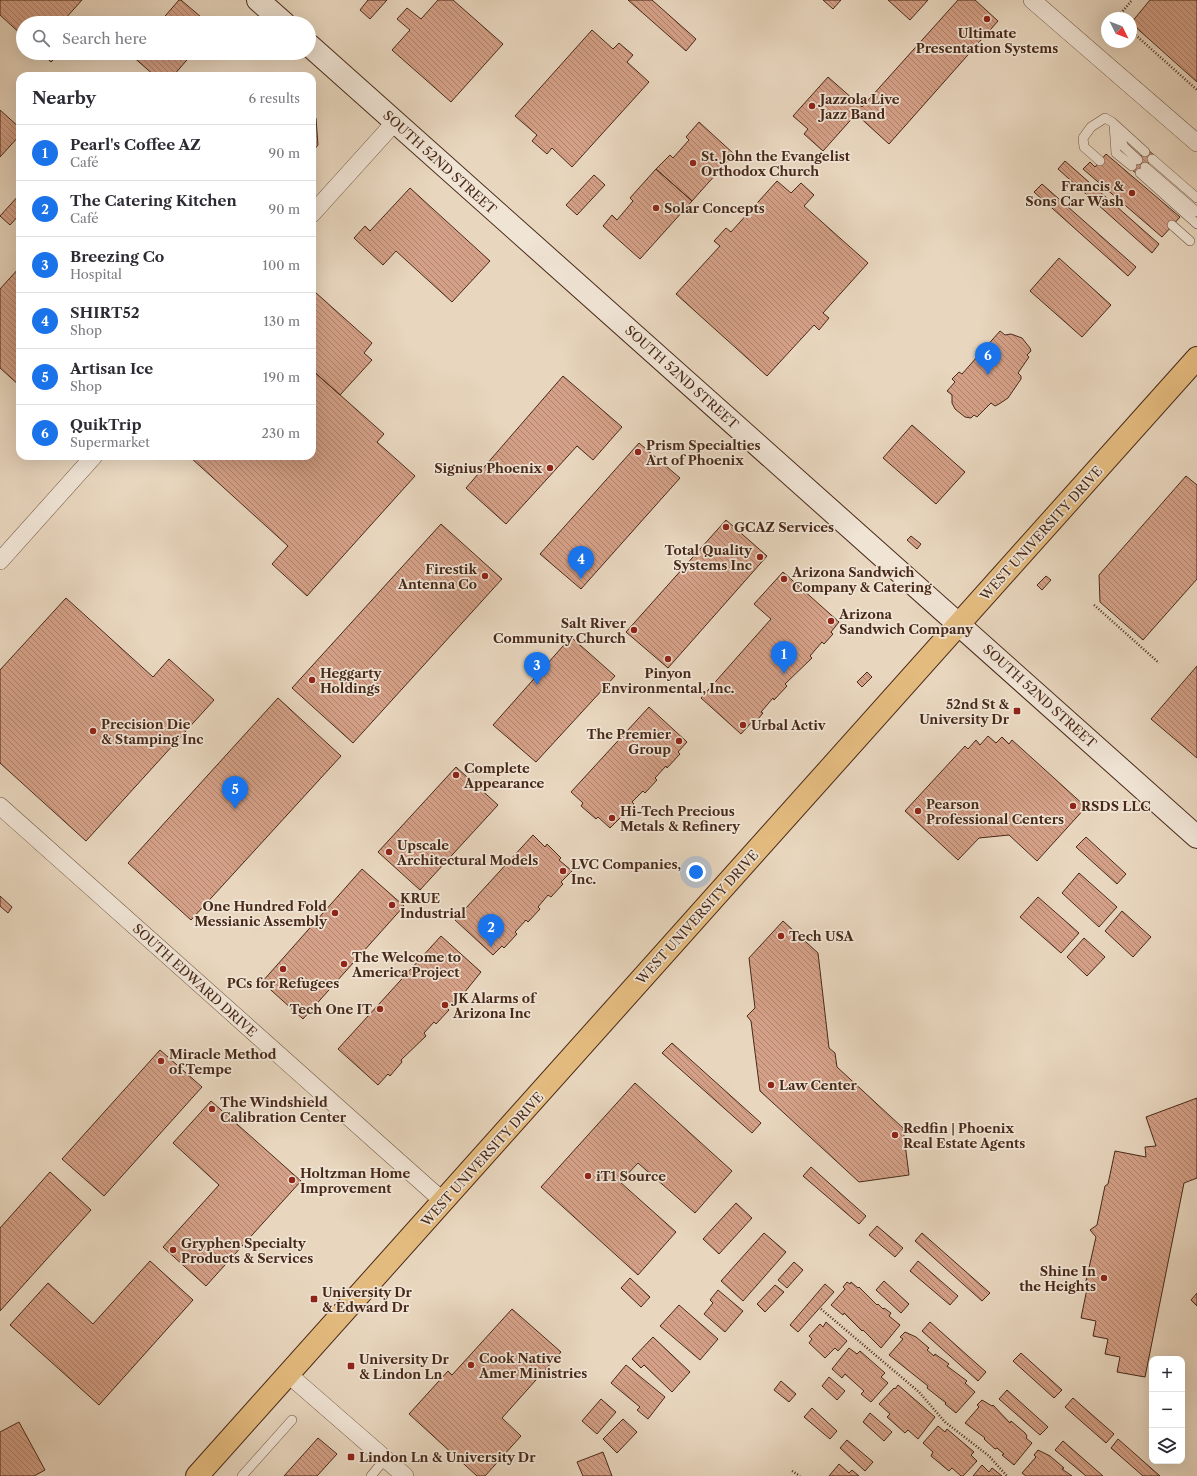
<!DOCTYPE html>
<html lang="en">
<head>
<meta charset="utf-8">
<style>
  :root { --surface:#fff; --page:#f7f7f7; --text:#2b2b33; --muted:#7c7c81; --line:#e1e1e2; --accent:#1a73e8 }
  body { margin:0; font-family:"Libre Caslon Text",serif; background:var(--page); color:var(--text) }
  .controls { position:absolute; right:12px; bottom:12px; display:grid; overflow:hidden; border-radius:8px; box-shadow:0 4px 16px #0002 }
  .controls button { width:36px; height:36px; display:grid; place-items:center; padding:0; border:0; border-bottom:1px solid var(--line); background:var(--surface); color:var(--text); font:20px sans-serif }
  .compass { position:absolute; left:1101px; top:12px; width:36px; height:36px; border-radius:50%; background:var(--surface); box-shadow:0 4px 16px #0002; rotate:132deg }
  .you { position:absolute; left:696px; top:872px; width:14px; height:14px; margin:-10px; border:3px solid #fff; border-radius:50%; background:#1a73e8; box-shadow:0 0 0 6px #1a73e833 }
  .badge { display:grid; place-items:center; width:26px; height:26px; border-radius:50%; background:var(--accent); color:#fff; font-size:13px; font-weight:700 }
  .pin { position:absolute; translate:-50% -33px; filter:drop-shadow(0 1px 2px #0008) }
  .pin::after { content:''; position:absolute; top:21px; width:14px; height:12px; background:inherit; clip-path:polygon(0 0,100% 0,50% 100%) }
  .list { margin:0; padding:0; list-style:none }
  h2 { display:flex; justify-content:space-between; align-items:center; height:52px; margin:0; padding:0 16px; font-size:17px }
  h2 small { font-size:13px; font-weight:400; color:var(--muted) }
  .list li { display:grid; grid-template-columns:26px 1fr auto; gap:12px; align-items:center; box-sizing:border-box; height:56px; padding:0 16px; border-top:1px solid var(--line) }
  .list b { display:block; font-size:15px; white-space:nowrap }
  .list p { margin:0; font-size:13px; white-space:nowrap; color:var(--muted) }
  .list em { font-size:13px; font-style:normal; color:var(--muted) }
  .icon { flex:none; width:22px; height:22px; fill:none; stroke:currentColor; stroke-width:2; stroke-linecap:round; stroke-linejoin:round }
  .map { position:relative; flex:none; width:1197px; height:1476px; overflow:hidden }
  .search { position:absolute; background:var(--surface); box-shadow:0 4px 16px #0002; left:16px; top:16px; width:300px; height:44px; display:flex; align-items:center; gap:10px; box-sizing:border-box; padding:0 14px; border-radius:22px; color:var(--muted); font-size:15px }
  .panel { position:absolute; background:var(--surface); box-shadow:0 4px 16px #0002; left:16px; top:72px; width:300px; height:388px; border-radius:12px }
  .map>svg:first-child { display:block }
</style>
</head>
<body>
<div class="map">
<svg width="1197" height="1476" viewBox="0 0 1197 1476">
  <defs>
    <pattern id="building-back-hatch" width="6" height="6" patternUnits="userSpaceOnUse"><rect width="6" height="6" fill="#d4a087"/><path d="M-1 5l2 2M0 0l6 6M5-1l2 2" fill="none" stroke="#ae826d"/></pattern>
  </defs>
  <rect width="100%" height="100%" fill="#e8d6be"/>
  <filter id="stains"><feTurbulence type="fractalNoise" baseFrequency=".005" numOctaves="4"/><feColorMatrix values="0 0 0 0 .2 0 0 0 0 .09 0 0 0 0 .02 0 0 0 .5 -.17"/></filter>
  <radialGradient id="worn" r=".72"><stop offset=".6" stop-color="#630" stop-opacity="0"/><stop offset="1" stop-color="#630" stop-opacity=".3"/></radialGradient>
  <path fill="url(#building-back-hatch)" stroke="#482918" d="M0,0H82L64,20L67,23H23V36L0,15Z
    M179,0H181L208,23H159Z
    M368,0H387L370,19L360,10Z
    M438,0H453L503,44L451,102L392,50L410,30L397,19L407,8L421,19Z
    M628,0H652L696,39L686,51Z
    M823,0H841L833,9Z
    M888,0H928L910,20Z
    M958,0H975L998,21L889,144L856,114L823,151L804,134L808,129L793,116L828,77L862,107Z
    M1150,0H1197V82L1131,23Z
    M592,30L613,49L619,43L633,55L627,62L649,82L572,167L552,148L547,154L532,141L537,135L515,116Z
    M41,53H60L51,62Z
    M132,53H193L173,76H155L131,55Z
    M0,110L20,128L18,131L20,135L0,157Z
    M312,115L316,118L318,145L312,152Z
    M699,122L734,154L692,201L656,169L670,155L673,158L689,140L686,137Z
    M1147,149L1155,156L1138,175L1130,168Z
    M1106,154L1180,217L1162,237L1083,169L1090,162L1095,167Z
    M1065,161L1159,244L1152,253L1058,169Z
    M656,169L692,201L640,259L603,226L612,215L617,220L633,201L630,198Z
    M594,175L605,185L577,215L566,205Z
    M777,181L791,193L801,183L814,195L804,206L868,263L823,313L829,318L819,330L814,325L767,376L676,294L720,246L714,241L726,228L731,232Z
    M1042,184L1136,267L1128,276L1034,192Z
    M410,188L490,261L452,302L396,251L383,265L354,238L365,226L370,231Z
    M20,194V214L10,225L0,216Z
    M1059,258L1111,305L1082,337L1030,291Z
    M20,267V386L0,368V289Z
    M315,292L372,343L364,353L372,360L340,395L312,370V295Z
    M1000,331L1005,335L1011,334L1022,338L1030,348L1031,351L1027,355L1029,357L1018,373L1021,376V379L1008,398L999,404L995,406L991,403L977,417L974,415L971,418L965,417L955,409L952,403V395L947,391L955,382L952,379L959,372L962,374Z
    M312,370L384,434L377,442L415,476L307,596L272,564L288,546L190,457L312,456Z
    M563,376L622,427L593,460L577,446L506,524L466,488Z
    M912,425L965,472L936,504L883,458Z
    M639,443L680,478L581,589L540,554Z
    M1186,476L1197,485V579L1143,640L1100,602L1099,575Z
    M726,520L767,556L668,668L626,632Z
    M441,524L502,579L353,743L292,688Z
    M911,536L921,544L917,549L907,540Z
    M783,572L839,622L831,632L833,634L824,644L822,642L810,656L812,658L785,684L787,686L774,700L773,698L761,712L763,713L754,724L752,722L741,734L701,698L771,619L754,604Z
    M1046,576L1051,580L1042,590L1037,585Z
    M66,598L153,677L169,659L214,700L86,841L0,763V670Z
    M571,637L615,676L536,762L493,725Z
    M1197,666V758L1151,719Z
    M867,672L872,677L862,687L857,682Z
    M278,698L341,756L191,920L128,863Z
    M649,707L687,742L678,752L680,754L667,768L666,766L655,778L657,780L645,793L643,791L632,802L634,804L610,828L598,817L596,819L581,806L583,803L571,792Z
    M988,736L996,743L1002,737L1009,744L1012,740L1086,807L1037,861L1009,835L979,838L958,860L905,811L965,746L968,749L976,740L980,745Z
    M456,767L498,805L420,890L378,852Z
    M533,835L545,847L547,844L561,858L559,860L572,871L561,882L563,884L551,897L548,895L538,907L540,909L528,922L526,920L515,932L517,934L504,948L502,946L493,955L455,920Z
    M1086,837L1126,874L1117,884L1076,847Z
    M362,869L404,906L303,1019L262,982Z
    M1079,873L1117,907L1099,927L1062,893Z
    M0,896L12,907L8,913L0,906Z
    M1038,897L1079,933L1061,953L1020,917Z
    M1122,911L1151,937L1133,957L1105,931Z
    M783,921L818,953L829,1048L835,1053L837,1067L903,1128L909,1175L859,1182L760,1091L751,1021L747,1016L755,1008L749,958Z
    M441,936L481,972L460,998L458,996L447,1008L449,1010L436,1024L434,1022L424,1033L426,1036L401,1060L402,1062L390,1076L388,1074L378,1085L338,1049Z
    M1084,938L1105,957L1087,976L1067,957Z
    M672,1043L761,1123L752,1133L662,1053Z
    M160,1050L202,1087L104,1196L62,1159Z
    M635,1083L732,1171L695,1213L638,1163L620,1182L676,1232L638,1275L541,1187Z
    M1197,1098V1178L1184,1183L1145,1377L1117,1372L1120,1357L1105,1354L1108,1339L1093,1336L1096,1321L1081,1318L1088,1284L1086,1281L1096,1237L1090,1230L1097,1225L1105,1186L1108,1184L1115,1151L1146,1157L1145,1147L1156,1146L1146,1117Z
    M211,1101L301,1181L206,1286L163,1247L219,1185L173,1143Z
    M811,1167L866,1216L859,1224L803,1176Z
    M50,1172L91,1210L0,1311V1228Z
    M736,1203L752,1218L719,1254L703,1239Z
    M877,1226L903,1248L895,1257L869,1235Z
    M764,1233L786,1252L743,1301L721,1281Z
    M922,1233L990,1293L982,1301L915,1241Z
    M150,1261L193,1300L99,1405L10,1325L48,1283L93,1324Z
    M918,1261L958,1296L950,1305L910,1271Z
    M794,1262L803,1270L787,1288L778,1280Z
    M630,1278L650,1297L641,1307L621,1288Z
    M884,1281L909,1304L901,1313L876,1290Z
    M847,1282L850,1284L851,1282L858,1288L859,1287L877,1305L878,1304L883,1309L884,1308L891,1313L889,1316L900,1325L881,1348L863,1330L862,1331L844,1313L843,1315L831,1305L845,1289L843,1287Z
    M825,1284L834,1292L798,1332L790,1325Z
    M775,1285L784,1292L765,1312L757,1304Z
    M718,1290L743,1311L725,1332L704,1314L713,1303L710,1300Z
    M1197,1293V1306L1191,1300Z
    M679,1305L718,1339L700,1360L660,1326Z
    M512,1309L561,1352L502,1418L521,1436L485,1476H477L409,1414L448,1371L452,1375Z
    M826,1322L847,1341L838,1351L835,1348L825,1358L809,1343L812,1339L809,1336L820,1324L823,1327Z
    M930,1322L986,1372L978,1381L922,1331Z
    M905,1332L916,1337L929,1348L927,1350L934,1356L935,1354L945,1361L949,1364L947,1366L967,1381L965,1383L975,1392L956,1413L945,1404L946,1403L927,1388L928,1386L889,1355L903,1339L900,1337Z
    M653,1337L690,1372L672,1392L644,1365L641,1368L632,1359Z
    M849,1348L857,1354L860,1351L885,1373L881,1377L888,1383L871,1402L861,1394L864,1391L845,1374L842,1378L832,1369Z
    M1021,1353L1062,1390L1054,1398L1013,1361Z
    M626,1365L665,1397L648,1419L637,1410L640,1407L611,1383Z
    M829,1377L845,1391L837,1400L822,1386Z
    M781,1381L796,1394L789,1402L774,1390Z
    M898,1385L935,1417L918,1439L908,1430L905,1433L887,1417L890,1414L879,1404L894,1388L895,1389Z
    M1007,1390L1048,1427L1040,1435L999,1399Z
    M1073,1398L1114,1434L1106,1443L1065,1407Z
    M601,1399L616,1412L597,1434L582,1421Z
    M982,1400L992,1406L993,1405L1010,1423L1011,1421L1025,1433L1027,1436L1026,1438L1032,1443L1014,1465L1002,1455L1004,1454L997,1448L995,1449L984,1439L985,1438L965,1423L979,1407L977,1405Z
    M812,1408L837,1431L830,1439L804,1417Z
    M870,1413L892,1432L884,1441L863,1422Z
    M623,1419L637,1432L617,1453L603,1439Z
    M19,1422L45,1470L34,1476H0V1432Z
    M938,1426L945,1432L947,1429L974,1452L971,1455L977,1461L963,1476H961L952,1468L949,1471L931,1456L933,1452L923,1443Z
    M318,1438L337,1454L317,1476H284Z
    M1118,1439L1160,1476H1143L1111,1448Z
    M847,1440L873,1462L865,1471L840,1448Z
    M1063,1441L1103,1476H1086L1055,1450Z
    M1038,1450L1050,1456L1064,1468L1062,1469L1072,1476H1026L1022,1473L1036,1457L1034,1455Z
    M603,1452L612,1476H583L577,1462Z
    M839,1464L849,1473L852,1470L859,1476H829Z
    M982,1465L989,1472L992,1468L1002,1476H973Z"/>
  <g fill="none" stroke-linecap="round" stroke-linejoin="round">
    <g stroke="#705442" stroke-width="10">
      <path id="lane" d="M1114,124L1116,153L1132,166
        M1117,131L1124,147L1138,160
        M1152,159L1197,198
        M1100,161L1084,147L1083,138L1091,127L1105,118L1112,122L1145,152
        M1145,167L1197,212
        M1140,173L1197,224
        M1172,225L1190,241
        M242,1476L292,1420
        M371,1476L385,1459"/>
    </g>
    <g stroke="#705442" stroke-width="18">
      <path id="street" d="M1032,0L1197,143
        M312,214L395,122
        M0,561L94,456
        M0,806L444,1202
        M289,1375L405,1476"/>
    </g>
    <g stroke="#482918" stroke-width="24">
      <path id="secondary" d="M258,0L284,23
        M309,45L1197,837"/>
    </g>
    <g stroke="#482918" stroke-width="24">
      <path id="primary" d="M197,1476L1197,358"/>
    </g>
    <path stroke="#482918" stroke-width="2.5" stroke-dasharray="1 2" stroke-linecap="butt" d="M1117,18L1132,0
      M1131,31L1197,90
      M1094,605L1159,663
      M821,1309L919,1392L945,1422L989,1456L1007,1476
      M792,1471L800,1476"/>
    <use href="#lane" stroke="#f0e4d5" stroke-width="9"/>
    <use href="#street" stroke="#f0e4d5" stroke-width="17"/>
    <use href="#secondary" stroke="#f0e4d5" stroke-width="22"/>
    <use href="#primary" stroke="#e4bb7f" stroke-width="22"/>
  </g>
  <g fill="#8f2418" stroke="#f0e4d5" stroke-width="1.5">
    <circle cx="987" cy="19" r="4"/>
    <circle cx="812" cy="106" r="4"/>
    <circle cx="693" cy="163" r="4"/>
    <circle cx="1132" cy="193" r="4"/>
    <circle cx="656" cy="208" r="4"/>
    <circle cx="638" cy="452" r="4"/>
    <circle cx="550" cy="468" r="4"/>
    <circle cx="726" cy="527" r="4"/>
    <circle cx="760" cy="557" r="4"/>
    <circle cx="485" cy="576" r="4"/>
    <circle cx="784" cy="579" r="4"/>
    <circle cx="831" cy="621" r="4"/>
    <circle cx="634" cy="630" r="4"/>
    <circle cx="668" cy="659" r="4"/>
    <circle cx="312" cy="680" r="4"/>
    <rect x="1013" y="707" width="8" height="8" rx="2"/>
    <circle cx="743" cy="725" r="4"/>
    <circle cx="93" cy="731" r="4"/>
    <circle cx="679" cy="741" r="4"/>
    <circle cx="456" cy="775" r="4"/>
    <circle cx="1073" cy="806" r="4"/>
    <circle cx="918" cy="811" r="4"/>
    <circle cx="612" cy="818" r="4"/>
    <circle cx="389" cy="852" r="4"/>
    <circle cx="563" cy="871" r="4"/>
    <circle cx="392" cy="905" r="4"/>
    <circle cx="335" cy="913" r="4"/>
    <circle cx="781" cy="936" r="4"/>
    <circle cx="344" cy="964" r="4"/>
    <circle cx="283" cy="969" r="4"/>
    <circle cx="445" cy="1005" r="4"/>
    <circle cx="380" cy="1009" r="4"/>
    <circle cx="161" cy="1061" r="4"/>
    <circle cx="771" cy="1085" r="4"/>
    <circle cx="212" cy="1109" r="4"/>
    <circle cx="895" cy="1135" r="4"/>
    <circle cx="588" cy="1176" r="4"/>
    <circle cx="292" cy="1180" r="4"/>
    <circle cx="173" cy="1250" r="4"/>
    <circle cx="1104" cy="1278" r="4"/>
    <rect x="310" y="1295" width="8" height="8" rx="2"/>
    <circle cx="471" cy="1365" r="4"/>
    <rect x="347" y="1362" width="8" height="8" rx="2"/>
    <rect x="347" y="1453" width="8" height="8" rx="2"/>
  </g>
  <g text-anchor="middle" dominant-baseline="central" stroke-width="3.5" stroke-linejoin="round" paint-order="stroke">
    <g font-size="13" font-weight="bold" fill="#482918" stroke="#f0e4d5" text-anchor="start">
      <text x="987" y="33" text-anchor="middle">Ultimate<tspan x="987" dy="15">Presentation Systems</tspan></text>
      <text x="820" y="99">Jazzola Live<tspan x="820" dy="15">Jazz Band</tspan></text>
      <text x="701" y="156">St. John the Evangelist<tspan x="701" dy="15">Orthodox Church</tspan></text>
      <text x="1124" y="186" text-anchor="end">Francis &amp;<tspan x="1124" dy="15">Sons Car Wash</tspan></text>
      <text x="664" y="208">Solar Concepts</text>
      <text x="646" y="445">Prism Specialties<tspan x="646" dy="15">Art of Phoenix</tspan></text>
      <text x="542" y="468" text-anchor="end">Signius Phoenix</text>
      <text x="734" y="527">GCAZ Services</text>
      <text x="752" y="550" text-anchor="end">Total Quality<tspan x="752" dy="15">Systems Inc</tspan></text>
      <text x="477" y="569" text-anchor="end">Firestik<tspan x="477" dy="15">Antenna Co</tspan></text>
      <text x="792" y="572">Arizona Sandwich<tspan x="792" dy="15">Company &amp; Catering</tspan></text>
      <text x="839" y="614">Arizona<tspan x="839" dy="15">Sandwich Company</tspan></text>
      <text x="626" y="623" text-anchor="end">Salt River<tspan x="626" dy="15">Community Church</tspan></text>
      <text x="320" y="673">Heggarty<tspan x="320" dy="15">Holdings</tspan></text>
      <text x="668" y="673" text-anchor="middle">Pinyon<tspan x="668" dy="15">Environmental, Inc.</tspan></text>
      <text x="1009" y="704" text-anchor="end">52nd St &amp;<tspan x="1009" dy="15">University Dr</tspan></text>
      <text x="101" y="724">Precision Die<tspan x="101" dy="15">&amp; Stamping Inc</tspan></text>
      <text x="751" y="725">Urbal Activ</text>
      <text x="671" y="734" text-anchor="end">The Premier<tspan x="671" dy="15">Group</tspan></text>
      <text x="464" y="768">Complete<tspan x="464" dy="15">Appearance</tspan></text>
      <text x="926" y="804">Pearson<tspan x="926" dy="15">Professional Centers</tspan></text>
      <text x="1081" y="806">RSDS LLC</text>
      <text x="620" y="811">Hi-Tech Precious<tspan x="620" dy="15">Metals &amp; Refinery</tspan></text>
      <text x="397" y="845">Upscale<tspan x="397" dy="15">Architectural Models</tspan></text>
      <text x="571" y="864">LVC Companies,<tspan x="571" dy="15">Inc.</tspan></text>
      <text x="400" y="898">KRUE<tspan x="400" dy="15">Industrial</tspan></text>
      <text x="327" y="906" text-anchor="end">One Hundred Fold<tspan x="327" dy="15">Messianic Assembly</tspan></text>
      <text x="789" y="936">Tech USA</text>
      <text x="352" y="957">The Welcome to<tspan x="352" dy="15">America Project</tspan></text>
      <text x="283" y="983" text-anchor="middle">PCs for Refugees</text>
      <text x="453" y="998">JK Alarms of<tspan x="453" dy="15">Arizona Inc</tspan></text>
      <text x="372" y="1009" text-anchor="end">Tech One IT</text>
      <text x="169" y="1054">Miracle Method<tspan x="169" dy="15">of Tempe</tspan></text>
      <text x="779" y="1085">Law Center</text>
      <text x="220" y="1102">The Windshield<tspan x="220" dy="15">Calibration Center</tspan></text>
      <text x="903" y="1128">Redfin | Phoenix<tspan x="903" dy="15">Real Estate Agents</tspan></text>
      <text x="300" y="1173">Holtzman Home<tspan x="300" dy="15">Improvement</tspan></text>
      <text x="596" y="1176">iT1 Source</text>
      <text x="181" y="1243">Gryphen Specialty<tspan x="181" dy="15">Products &amp; Services</tspan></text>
      <text x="1096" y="1271" text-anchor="end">Shine In<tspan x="1096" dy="15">the Heights</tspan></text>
      <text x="322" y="1292">University Dr<tspan x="322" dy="15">&amp; Edward Dr</tspan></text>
      <text x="479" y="1358">Cook Native<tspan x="479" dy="15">Amer Ministries</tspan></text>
      <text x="359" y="1359">University Dr<tspan x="359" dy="15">&amp; Lindon Ln</tspan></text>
      <text x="359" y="1457">Lindon Ln &amp; University Dr</text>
    </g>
    <g font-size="13" fill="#482918" stroke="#f0e4d5">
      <text transform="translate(440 162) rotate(42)">SOUTH 52ND STREET</text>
      <text transform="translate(682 377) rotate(42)">SOUTH 52ND STREET</text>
      <text transform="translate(1041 533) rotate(-48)">WEST UNIVERSITY DRIVE</text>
      <text transform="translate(1040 696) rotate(42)">SOUTH 52ND STREET</text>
      <text transform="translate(697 917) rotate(-48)">WEST UNIVERSITY DRIVE</text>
      <text transform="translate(195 980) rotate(42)">SOUTH EDWARD DRIVE</text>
      <text transform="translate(482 1159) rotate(-48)">WEST UNIVERSITY DRIVE</text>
    </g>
  </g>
  <rect width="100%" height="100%" filter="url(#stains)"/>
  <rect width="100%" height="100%" fill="url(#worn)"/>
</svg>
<div class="controls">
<button>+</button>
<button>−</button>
<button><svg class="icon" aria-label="layers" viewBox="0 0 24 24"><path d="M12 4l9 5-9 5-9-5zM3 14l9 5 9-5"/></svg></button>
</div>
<svg class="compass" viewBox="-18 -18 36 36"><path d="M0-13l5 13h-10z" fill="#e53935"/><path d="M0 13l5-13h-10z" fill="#7c7c81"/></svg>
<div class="you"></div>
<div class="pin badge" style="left:784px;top:674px">1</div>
<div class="pin badge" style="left:491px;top:947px">2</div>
<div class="pin badge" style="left:537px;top:685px">3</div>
<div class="pin badge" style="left:581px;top:579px">4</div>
<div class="pin badge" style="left:235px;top:809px">5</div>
<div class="pin badge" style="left:988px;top:375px">6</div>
<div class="search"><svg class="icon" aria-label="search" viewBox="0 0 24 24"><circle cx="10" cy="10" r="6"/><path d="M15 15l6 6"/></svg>Search here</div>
<section class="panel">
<h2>Nearby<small>6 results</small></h2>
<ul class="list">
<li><span class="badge">1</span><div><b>Pearl's Coffee AZ</b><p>Café</p></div><em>90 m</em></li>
<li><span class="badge">2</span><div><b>The Catering Kitchen</b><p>Café</p></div><em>90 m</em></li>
<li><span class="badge">3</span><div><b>Breezing Co</b><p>Hospital</p></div><em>100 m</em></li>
<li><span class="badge">4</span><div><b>SHIRT52</b><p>Shop</p></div><em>130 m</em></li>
<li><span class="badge">5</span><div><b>Artisan Ice</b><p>Shop</p></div><em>190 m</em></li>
<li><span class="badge">6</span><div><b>QuikTrip</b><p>Supermarket</p></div><em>230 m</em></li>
</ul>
</section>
</div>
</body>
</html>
